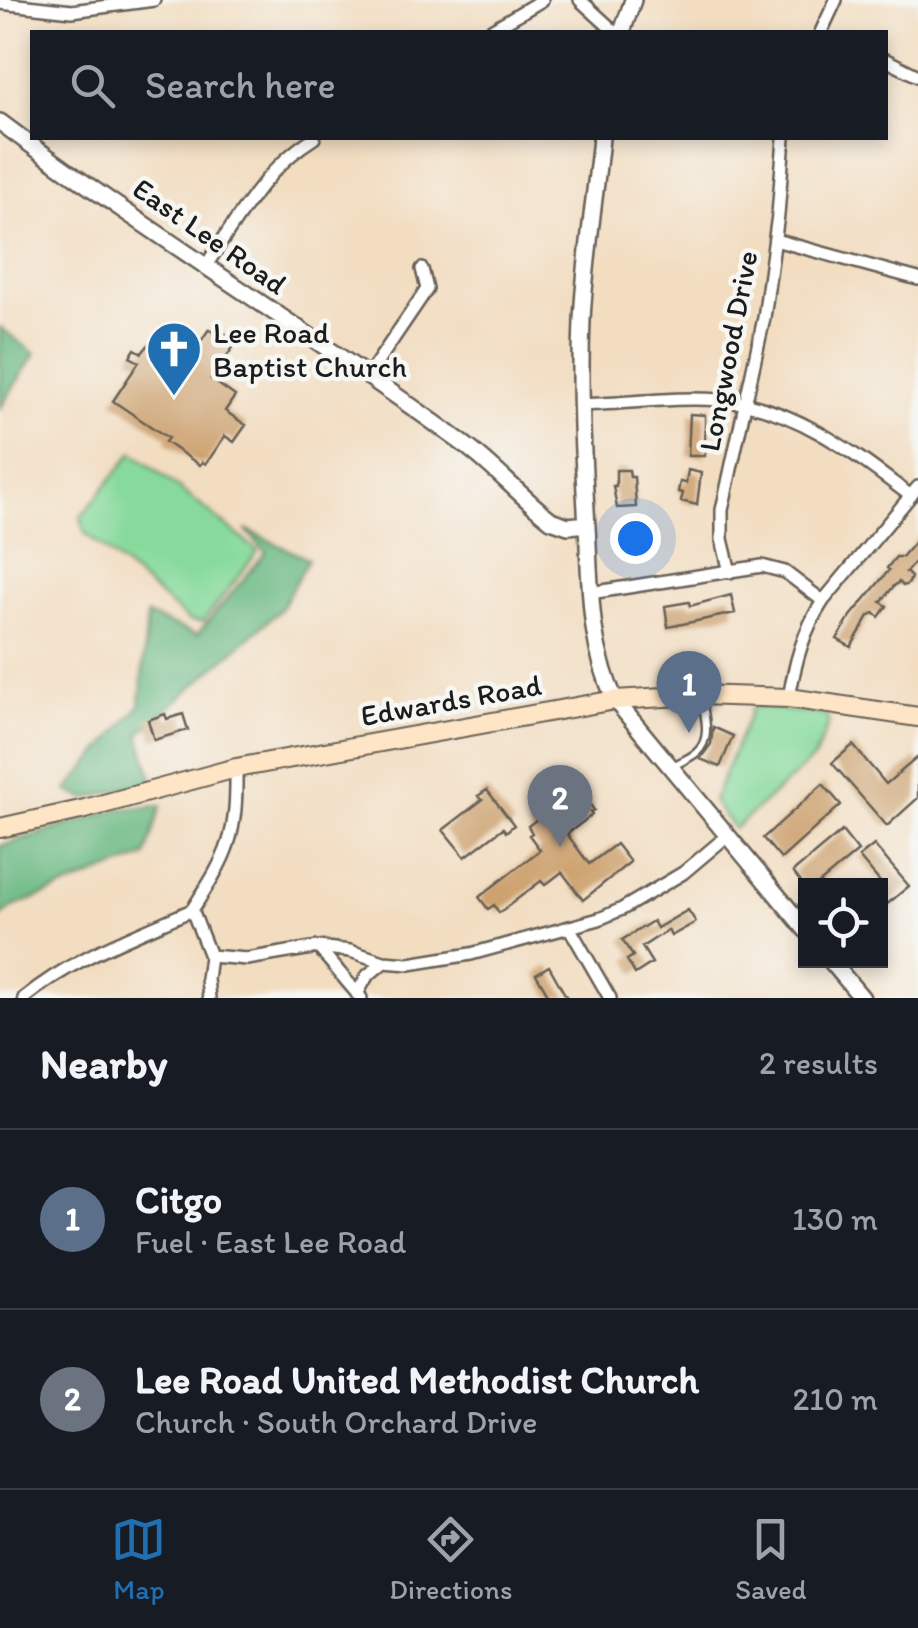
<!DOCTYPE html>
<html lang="en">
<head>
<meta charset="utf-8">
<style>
  :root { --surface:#171b24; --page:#242831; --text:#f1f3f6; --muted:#9ea1a6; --line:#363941; --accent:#1f6fb2 }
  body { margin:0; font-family:Itim,sans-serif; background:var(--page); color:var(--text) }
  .controls { position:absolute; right:30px; bottom:30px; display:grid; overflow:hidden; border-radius:0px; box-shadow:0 5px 15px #0003 }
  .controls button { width:90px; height:90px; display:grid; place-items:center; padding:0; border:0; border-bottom:2px solid var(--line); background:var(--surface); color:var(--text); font:50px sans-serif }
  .you { position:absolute; left:635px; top:538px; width:35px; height:35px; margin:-25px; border:8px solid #fff; border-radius:50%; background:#1a73e8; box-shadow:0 0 0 15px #1a73e833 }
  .badge { display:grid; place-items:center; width:65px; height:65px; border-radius:50%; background:var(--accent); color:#fff; font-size:32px; font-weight:700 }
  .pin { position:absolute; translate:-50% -82px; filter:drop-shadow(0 2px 5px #0008) }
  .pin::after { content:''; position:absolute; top:52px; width:35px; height:30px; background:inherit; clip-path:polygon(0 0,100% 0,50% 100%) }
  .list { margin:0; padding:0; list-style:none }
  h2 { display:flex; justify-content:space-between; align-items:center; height:130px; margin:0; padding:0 40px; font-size:42px }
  h2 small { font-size:32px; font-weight:400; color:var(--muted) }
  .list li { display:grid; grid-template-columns:65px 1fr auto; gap:30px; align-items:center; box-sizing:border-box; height:180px; padding:0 40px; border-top:2px solid var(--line) }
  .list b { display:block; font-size:38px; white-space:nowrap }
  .list p { margin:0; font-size:32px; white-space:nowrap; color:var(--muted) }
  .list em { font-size:32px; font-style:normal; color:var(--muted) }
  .icon { flex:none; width:55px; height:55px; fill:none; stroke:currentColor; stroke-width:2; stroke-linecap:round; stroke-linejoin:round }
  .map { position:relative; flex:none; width:918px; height:998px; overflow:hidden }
  .search { position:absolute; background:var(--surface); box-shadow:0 5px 15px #0003; left:30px; right:30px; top:30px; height:110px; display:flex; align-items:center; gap:25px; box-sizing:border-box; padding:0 35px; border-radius:0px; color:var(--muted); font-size:38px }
  .sheet { height:490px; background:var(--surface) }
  nav { display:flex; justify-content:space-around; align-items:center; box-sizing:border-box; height:140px; border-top:2px solid var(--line); background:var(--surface); font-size:28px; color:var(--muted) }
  nav a { display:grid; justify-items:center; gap:5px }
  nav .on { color:var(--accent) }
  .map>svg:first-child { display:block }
</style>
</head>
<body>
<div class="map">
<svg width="918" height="998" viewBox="0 0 918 998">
  <rect width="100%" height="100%" fill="#f6f6f2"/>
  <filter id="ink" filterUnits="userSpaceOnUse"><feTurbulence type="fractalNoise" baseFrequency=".01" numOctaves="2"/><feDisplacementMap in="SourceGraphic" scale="20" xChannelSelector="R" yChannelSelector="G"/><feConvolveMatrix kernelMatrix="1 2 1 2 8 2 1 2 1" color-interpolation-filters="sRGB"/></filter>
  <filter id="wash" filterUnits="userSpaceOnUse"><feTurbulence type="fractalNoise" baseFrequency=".0048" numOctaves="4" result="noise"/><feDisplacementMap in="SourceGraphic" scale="40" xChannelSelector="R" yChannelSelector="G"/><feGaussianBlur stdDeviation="2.25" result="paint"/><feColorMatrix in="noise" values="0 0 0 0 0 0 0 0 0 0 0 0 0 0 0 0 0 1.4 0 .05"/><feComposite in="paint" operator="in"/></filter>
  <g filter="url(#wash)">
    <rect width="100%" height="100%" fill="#f2ddc1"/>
    <path fill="#87da9c" stroke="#527b5c" stroke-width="2.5" d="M133,452L258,551L203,622L189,621L85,533L81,517Z
      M753,706L826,715L829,723L814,758L734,829L713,801Z"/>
    <path fill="#6dba84" stroke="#446b50" stroke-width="2.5" d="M0,327L35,354L0,408Z
      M245,529L308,559L280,610L139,734L153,781L85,799L67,790L140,705L147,615L197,635L266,552Z
      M161,806L146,856L15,906L0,917V846L118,809Z"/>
    <g id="blocks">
      <path fill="#cda26f" d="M216,328L233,339L230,344L234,346L211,379L235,396L225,411L246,425L234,442L225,436L206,464L202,462L200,465L165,442L168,438L113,401L139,362L130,357L135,349L142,353L150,343L156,347L159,343L187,362L209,329L213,332Z
        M690,414L705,415V456H688Z
        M616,470H629L630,477H634L636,507L617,508L613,486H616Z
        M688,470L701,473L697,505L681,501L683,493L678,492L680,482L686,483Z
        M623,527L648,549L638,560L623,549L613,538Z
        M918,538V559L906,572L911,577L909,583L903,586L899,582L894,586L881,602L887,606L879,617L874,613L869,616L851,647L837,639L851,616L889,570L887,568L896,557H902Z
        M731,595L735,613L668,627L665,606L689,602L690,606Z
        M165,714L167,719L183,714L188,730L154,740L148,720Z
        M713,727L733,736L720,767L700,759L711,744Z
        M853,745L886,784L918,757V798L887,826L832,763Z
        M823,784L841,805L781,859L763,838Z
        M487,790L514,825L506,832L503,828L465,857L443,830L482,800L478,796Z
        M579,798L581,800L585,798L594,810L590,812L592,815L567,834L589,864L616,844L630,862L583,900L562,872L545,885L541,881L499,913L494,905L488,909L479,897L540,850L529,835L532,833L528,826L549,810L553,817Z
        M842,831L858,851L816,886H804L793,872Z
        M874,845L909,886L880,910V882L859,857Z
        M688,910L696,922L671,936L668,930L642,947L652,963L635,974L627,960L633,956L622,940L653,921L657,928Z
        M549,966L567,998H550L536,974Z"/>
    </g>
  </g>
  <g filter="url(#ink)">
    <use href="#blocks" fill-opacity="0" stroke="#676056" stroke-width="2.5"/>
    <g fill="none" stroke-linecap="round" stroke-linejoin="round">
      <g stroke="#676056" stroke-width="11">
        <path id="service" d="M673,766C680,762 690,758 696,753C713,739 704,714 701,696"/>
      </g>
      <g stroke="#676056" stroke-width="16">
        <path id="minor" d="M580,0L615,32
          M0,3L72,11L154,0
          M488,32L542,0
          M821,32L836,0
          M886,60L918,76
          M775,240L918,279
          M205,267C236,221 266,167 314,138
          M368,376L427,289L422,269
          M581,405C625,404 676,396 720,400C794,406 854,453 911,496
          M730,572L722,539V510L764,318L778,215L784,138
          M590,593L762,566L785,572L823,601
          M789,698C795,663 803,631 823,601L918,487
          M569,927L610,998
          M318,947L361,998
          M210,956L247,959L318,947L350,951L384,962L409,964L471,954L599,919L622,909L683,873L727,836
          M357,994L367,976L384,962
          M24,998C74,957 134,936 192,910
          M209,998L207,979L210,956L192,910C229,853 237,837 236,768"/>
      </g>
      <g stroke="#676056" stroke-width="20">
        <path id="tertiary" d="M622,32L633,0
          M0,122C151,235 313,333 465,445C496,468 521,497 551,520L568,526L587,524
          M601,138C595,198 585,260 582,320C579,390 583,458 587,527C591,590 588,641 615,700L806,930
          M831,961L862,998"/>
      </g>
      <g stroke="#676056" stroke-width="22">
        <path id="secondary" d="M0,828L85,809L236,768L615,700L698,695L789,698L918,717"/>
      </g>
      <use href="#service" stroke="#fff" stroke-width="6"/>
      <use href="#minor" stroke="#fff" stroke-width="11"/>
      <use href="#tertiary" stroke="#fff" stroke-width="15"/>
      <use href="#secondary" stroke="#fee5c5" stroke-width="18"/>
    </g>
  </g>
  <defs>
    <g id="church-pin" transform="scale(2.875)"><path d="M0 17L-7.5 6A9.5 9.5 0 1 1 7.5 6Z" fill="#1f6fb2" stroke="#f6f6f2"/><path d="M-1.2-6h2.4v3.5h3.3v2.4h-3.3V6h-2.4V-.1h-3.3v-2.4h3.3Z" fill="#fff"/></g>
  </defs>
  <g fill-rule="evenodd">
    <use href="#church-pin" x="174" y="349"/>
  </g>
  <g text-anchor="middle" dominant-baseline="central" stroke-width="9" stroke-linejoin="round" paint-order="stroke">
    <g font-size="30" fill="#1c1c1c" stroke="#f6f6f2">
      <text transform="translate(210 236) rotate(35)">East Lee Road</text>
      <text transform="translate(728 351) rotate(-79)">Longwood Drive</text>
      <text transform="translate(451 700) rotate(-10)">Edwards Road</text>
    </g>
    <g font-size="30" fill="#1c1c1c" stroke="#f6f6f2" text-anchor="start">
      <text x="213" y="332">Lee Road<tspan x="213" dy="34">Baptist Church</tspan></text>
    </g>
  </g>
</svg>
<div class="controls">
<button><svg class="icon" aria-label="locate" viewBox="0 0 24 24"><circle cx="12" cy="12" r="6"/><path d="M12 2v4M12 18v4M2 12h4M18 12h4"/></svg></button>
</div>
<div class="you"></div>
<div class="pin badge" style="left:689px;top:733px;background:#5c6f8a">1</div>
<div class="pin badge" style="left:560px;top:847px;background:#6b7280">2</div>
<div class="search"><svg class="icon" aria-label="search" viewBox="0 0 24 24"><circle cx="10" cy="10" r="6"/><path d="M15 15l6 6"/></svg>Search here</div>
</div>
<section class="sheet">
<h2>Nearby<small>2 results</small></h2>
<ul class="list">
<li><span class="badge" style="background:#5c6f8a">1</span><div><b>Citgo</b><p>Fuel · East Lee Road</p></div><em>130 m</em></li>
<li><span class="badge" style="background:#6b7280">2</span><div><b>Lee Road United Methodist Church</b><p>Church · South Orchard Drive</p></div><em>210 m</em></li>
</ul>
</section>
<nav>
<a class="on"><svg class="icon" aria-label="map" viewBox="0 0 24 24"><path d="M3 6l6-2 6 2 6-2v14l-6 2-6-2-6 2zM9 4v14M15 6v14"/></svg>Map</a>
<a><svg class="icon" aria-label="directions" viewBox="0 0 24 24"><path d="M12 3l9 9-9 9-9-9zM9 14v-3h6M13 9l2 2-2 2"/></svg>Directions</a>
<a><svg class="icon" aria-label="saved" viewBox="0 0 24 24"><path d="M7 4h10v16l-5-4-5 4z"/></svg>Saved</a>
</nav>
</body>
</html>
